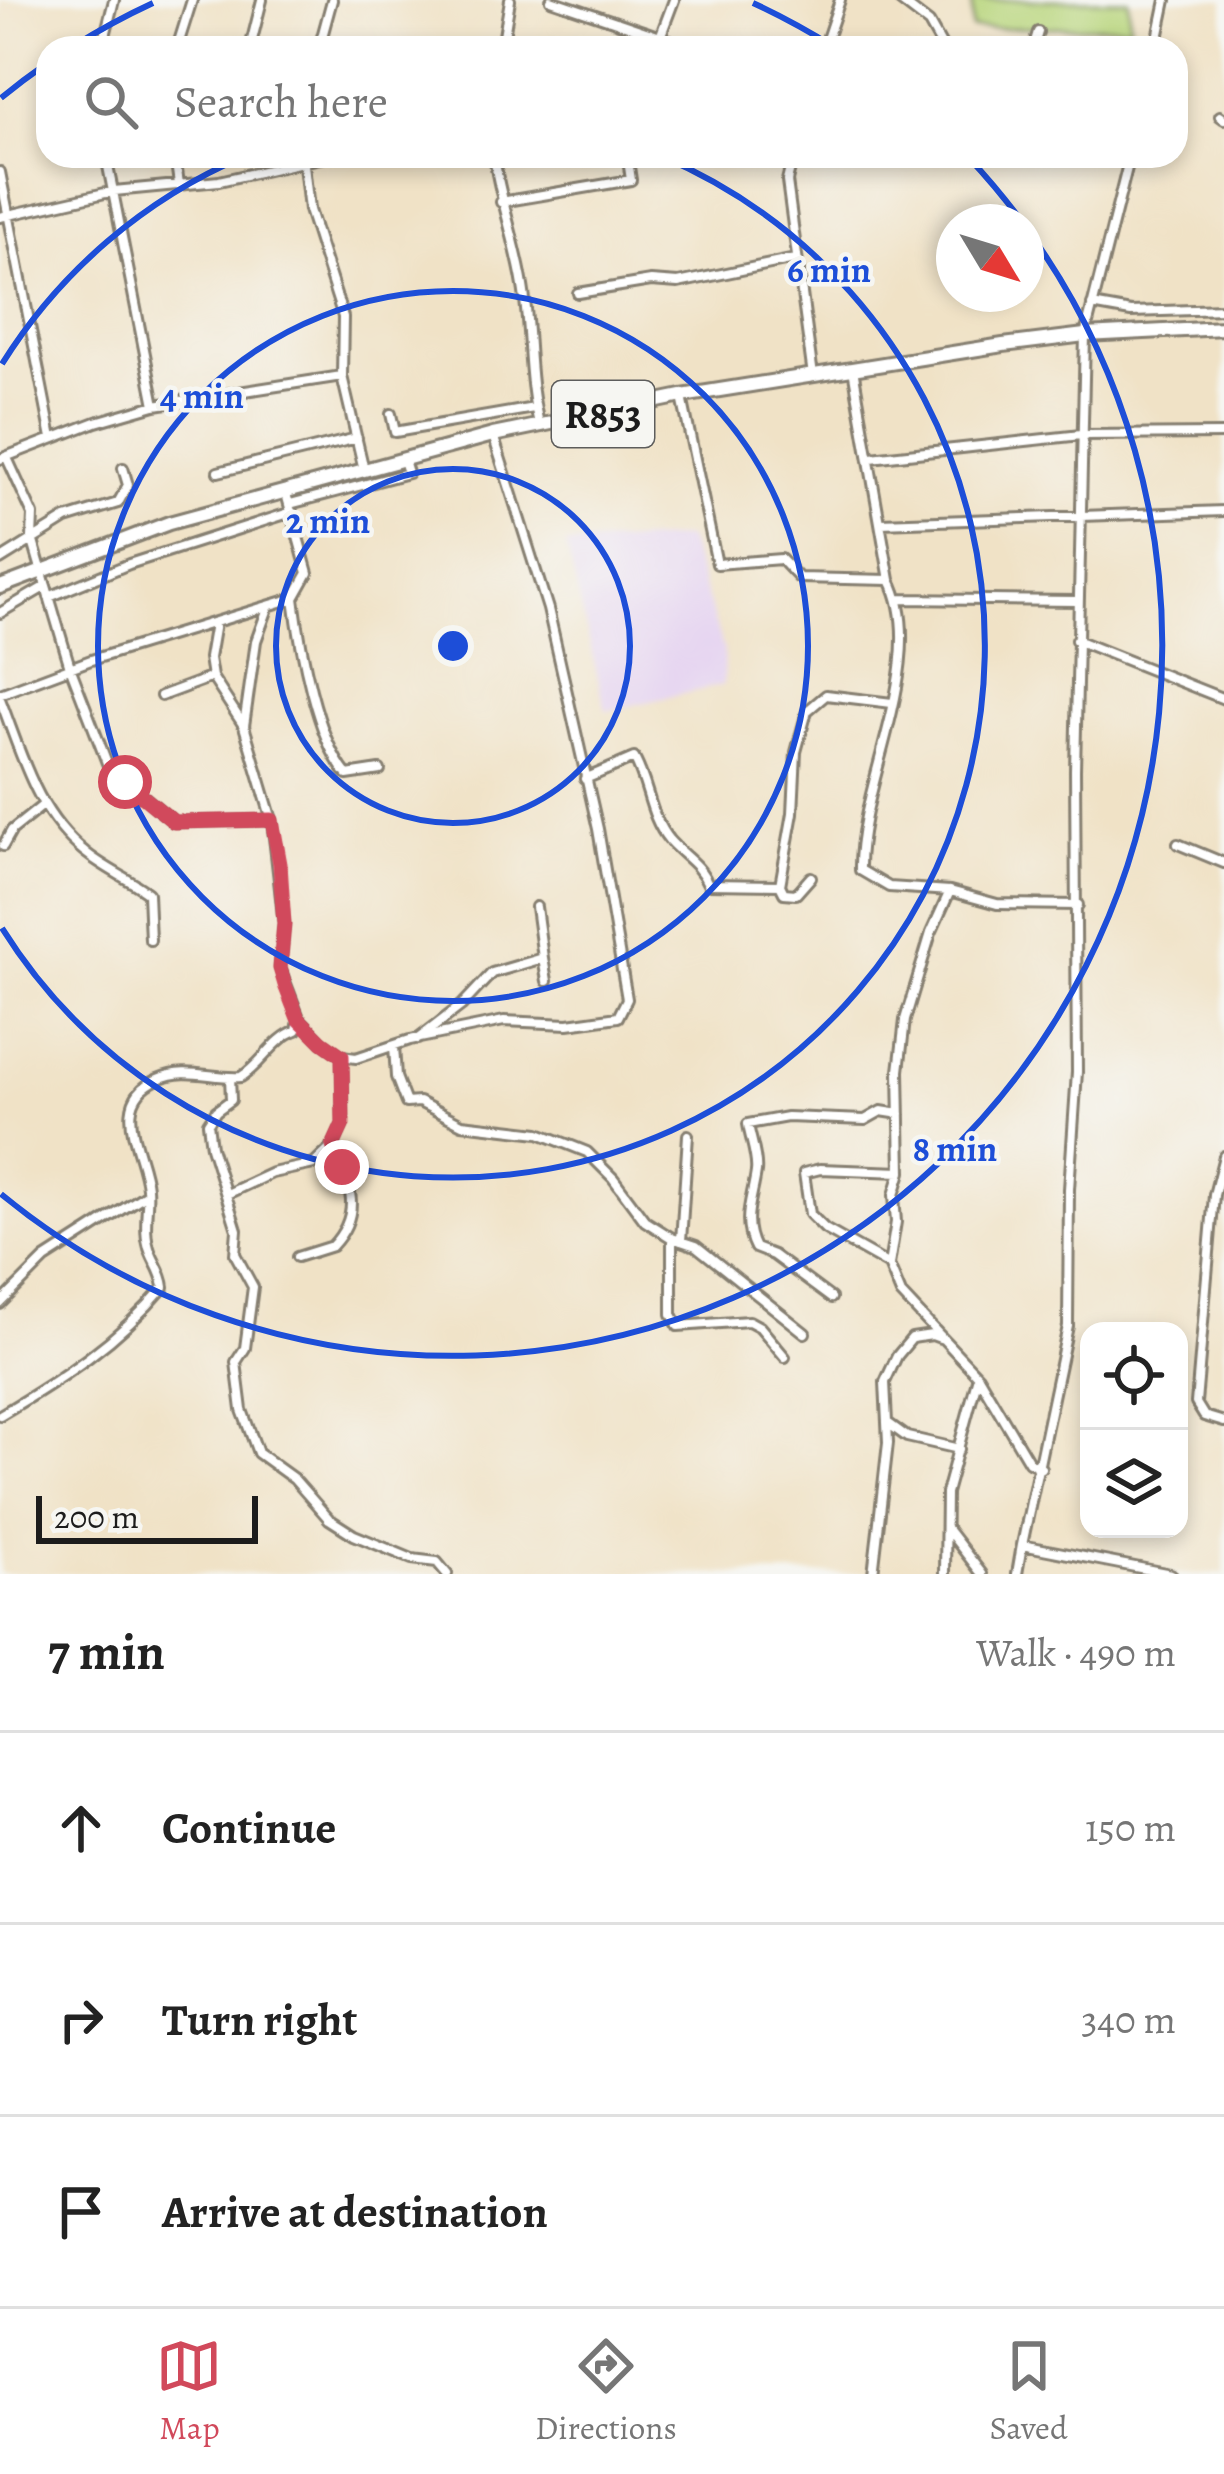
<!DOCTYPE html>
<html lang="en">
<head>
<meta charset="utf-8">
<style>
  :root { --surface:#fff; --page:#f2f2f2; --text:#222; --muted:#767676; --line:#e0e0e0; --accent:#d1495b }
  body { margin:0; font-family:Alegreya,serif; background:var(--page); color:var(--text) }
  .controls { position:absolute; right:36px; bottom:36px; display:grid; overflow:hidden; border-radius:24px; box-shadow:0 6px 18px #0003 }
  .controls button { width:108px; height:108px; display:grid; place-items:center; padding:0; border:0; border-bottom:3px solid var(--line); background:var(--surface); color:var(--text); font:60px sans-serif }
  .compass { position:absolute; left:936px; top:204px; width:108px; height:108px; border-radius:50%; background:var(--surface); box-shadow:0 6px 18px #0003; rotate:128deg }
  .scale { position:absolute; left:36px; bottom:30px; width:222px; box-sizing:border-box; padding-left:12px; border:6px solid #1c1c1c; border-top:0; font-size:33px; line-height:42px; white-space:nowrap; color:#1c1c1c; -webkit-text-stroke:9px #f6f6f2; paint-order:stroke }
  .stop { position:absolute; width:36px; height:36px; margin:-27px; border:9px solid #d1495b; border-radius:50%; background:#fff }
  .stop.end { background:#d1495b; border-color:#fff; box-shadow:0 3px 12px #0008 }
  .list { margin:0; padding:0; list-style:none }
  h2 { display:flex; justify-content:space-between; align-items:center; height:156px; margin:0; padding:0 48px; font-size:51px }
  h2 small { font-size:39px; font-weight:400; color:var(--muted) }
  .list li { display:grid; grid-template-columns:78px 1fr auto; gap:36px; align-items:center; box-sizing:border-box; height:192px; padding:0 48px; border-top:3px solid var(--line) }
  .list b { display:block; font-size:45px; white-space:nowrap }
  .list em { font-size:39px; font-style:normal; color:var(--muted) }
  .icon { flex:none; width:66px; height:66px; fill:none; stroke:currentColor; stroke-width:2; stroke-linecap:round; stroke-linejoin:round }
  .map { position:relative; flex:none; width:1224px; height:1574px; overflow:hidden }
  .search { position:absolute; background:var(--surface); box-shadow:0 6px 18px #0003; left:36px; right:36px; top:36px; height:132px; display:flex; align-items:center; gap:30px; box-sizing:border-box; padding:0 42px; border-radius:36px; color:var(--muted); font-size:45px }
  .sheet { height:732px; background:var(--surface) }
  nav { display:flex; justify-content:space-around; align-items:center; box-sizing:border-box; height:168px; border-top:3px solid var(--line); background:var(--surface); font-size:33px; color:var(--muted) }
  nav a { display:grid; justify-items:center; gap:6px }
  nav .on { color:var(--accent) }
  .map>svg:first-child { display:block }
</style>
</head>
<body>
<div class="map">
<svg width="1224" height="1574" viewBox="0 0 1224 1574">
  <rect width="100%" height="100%" fill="#f6f6f2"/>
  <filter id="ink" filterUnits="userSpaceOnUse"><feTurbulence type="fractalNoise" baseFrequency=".00833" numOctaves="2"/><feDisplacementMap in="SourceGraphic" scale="24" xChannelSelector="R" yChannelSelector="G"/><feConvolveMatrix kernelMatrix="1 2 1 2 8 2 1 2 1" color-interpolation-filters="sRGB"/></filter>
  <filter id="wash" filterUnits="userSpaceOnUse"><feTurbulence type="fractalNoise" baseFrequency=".004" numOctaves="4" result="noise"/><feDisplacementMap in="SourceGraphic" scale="48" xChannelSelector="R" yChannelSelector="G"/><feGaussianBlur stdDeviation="2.7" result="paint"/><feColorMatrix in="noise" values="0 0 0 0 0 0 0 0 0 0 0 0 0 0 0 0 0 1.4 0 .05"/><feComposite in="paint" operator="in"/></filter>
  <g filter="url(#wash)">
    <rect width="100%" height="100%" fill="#f0e2c6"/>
    <path fill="#e5d3f1" d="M687,538L724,651L723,685L606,711L566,545Z"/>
    <path fill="#b8d57b" stroke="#6a784c" stroke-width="3" d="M972,0H1129L1130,26L972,29Z"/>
  </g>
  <g filter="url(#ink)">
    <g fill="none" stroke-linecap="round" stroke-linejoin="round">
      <g stroke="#867f71" stroke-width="14">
        <path id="minor" d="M551,0L693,48
          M899,0L929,23L943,48
          M102,48L114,0
          M177,48L192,0
          M250,48L262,0
          M319,48L332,0
          M502,48L510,0
          M656,48L674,0
          M824,48L840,0
          M1033,48L1038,32
          M1156,48L1166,0
          M1220,116L1224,119
          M106,156L155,405
          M175,156L179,184
          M303,156L309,210L343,317L342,376
          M494,156C500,200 516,242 523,286C531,333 527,380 540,427
          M793,156L787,181L813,376
          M1130,156L1085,335L1075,770L1077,1072L1069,1189L1068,1326L1022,1545L1171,1574
          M755,157L761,156
          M0,172L52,438
          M501,202L631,180L628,160L622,156
          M0,217L114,191L219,181L329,156
          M578,293L651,281L678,283L795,259
          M1092,305L1131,312L1224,309
          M853,369L890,580C930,658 858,787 860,870L889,887L950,891L997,904L1078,905
          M682,397L717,564L781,559L799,578L890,580
          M391,414L395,432L534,408
          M871,458L1081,435L1224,434
          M0,459L96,422L155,405L342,376L364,470
          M218,472L357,438
          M290,504L408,473L404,460
          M881,523L1224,511
          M0,560L66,519L118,503L128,485L123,468
          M46,586L70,667L107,763L114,772L174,822L272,820
          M49,597L129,564L292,512
          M294,598C300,646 316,738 347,775L380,770
          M900,599L1078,601
          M0,613L46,586L32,538L33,515L7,458
          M215,623L209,658L212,677L244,726L272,820L284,924L280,968L299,1018L322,1042L342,1056L356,1058L410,1040L504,1021L568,1024L618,1017L627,999L598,829L548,609L493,435
          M1076,640L1224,699
          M0,694L91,660L294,598L308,573L285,490
          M161,696L212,677
          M0,699C22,755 36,813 85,852C104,868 128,878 148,893L150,940
          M244,726L256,641L268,608
          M585,779L634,758C649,784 649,816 669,840C683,856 699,863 708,884L780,885L784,893L796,894L811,877
          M1178,844L1224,863
          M3,846L12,830L42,806
          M780,885L793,813L796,752L807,711L826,695L892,703
          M950,891L931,933L905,1020L899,1071L901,1172L894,1195L896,1222L889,1265L901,1294L978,1376L1029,1462L1041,1468
          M543,958L547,981
          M418,1039L462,1005L492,973L543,958L536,907
          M394,1046L396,1077L406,1103L419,1102L462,1124L539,1133L587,1152L613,1178L645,1221L672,1238L696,1246L805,1333
          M230,1077L231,1100L216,1111L208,1123L211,1147L237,1230L235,1254L253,1287L245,1348L236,1362L242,1410L258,1453L294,1479L329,1519L354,1535L412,1559L437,1562L447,1574
          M1224,1156L1214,1195L1196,1403L1204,1416L1224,1422
          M227,1194L272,1173L314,1164L333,1146L343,1124L342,1056
          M672,1238V1314L678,1326L749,1321L760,1327L785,1357
          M681,1241L688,1135
          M297,1257L332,1246C365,1211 348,1181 333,1146
          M889,1265L825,1229L810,1214L804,1173L820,1169L901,1172
          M831,1298L773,1255L755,1248C741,1220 752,1201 756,1172C758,1158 750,1138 748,1124L787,1117L865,1120L881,1111L900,1114
          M0,1304L45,1259L145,1195
          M0,1415C61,1379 118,1342 164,1287C162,1269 151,1260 148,1244C143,1225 149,1207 147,1188C144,1152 107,1102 158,1079C186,1066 212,1079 241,1077C262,1064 274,1038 297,1030L299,1020
          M889,1424L907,1437L959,1449
          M948,1530L982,1574
          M873,1574L888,1443L885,1382L897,1356L912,1338L932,1335L940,1338
          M945,1574L946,1493L978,1376
          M1017,1574L1022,1545"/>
      </g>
      <g stroke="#867f71" stroke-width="18">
        <path id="primary" d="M0,587L169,523L493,435L682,396L1003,345L1085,335L1224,328"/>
      </g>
      <use href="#minor" stroke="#fff" stroke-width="8"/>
      <use href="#primary" stroke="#fff" stroke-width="12"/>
    </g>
  </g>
  <g fill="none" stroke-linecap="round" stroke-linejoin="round" filter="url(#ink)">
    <path stroke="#d1495b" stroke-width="15" d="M125,782L174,822L272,820L280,864L284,924L280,968L285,985L298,1018L322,1042L342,1056L343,1124L333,1146L342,1167"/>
  </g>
  <g fill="none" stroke="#1d4ed8" stroke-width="6">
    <circle cx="453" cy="646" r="177"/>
    <circle cx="453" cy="646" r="355"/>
    <path d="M2 364A532 532 0 0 1 245 156M661 156A532 532 0 1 1 2 928"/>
    <path d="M1 98A710 710 0 0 1 46 64M72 47A710 710 0 0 1 153 3M753 3A710 710 0 0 1 834 47M968 157A710 710 0 0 1 1020 219M1027 229A710 710 0 0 1 1 1194"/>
  </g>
  <g text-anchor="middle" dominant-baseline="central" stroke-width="9" stroke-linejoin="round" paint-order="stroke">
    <rect fill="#f6f6f2" stroke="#5d5d5c" stroke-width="3" x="552" y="381" width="102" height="66" rx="9"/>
    <g font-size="39" font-weight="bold" fill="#1c1c1c">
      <text x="603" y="414">R853</text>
    </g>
  </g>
  <circle cx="453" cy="646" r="18" fill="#1d4ed8" stroke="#f6f6f2" stroke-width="6"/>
  <g font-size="36" text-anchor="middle" font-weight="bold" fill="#1d4ed8" stroke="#f6f6f2" stroke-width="9" stroke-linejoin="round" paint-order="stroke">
    <text x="829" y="282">6 min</text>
    <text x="202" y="408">4 min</text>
    <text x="328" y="533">2 min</text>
    <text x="955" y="1161">8 min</text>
  </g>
</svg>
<div class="controls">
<button><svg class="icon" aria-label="locate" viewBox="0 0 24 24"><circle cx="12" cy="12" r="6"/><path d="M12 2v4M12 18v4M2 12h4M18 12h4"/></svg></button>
<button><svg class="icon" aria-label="layers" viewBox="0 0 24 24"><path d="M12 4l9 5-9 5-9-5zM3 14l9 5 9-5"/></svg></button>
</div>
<svg class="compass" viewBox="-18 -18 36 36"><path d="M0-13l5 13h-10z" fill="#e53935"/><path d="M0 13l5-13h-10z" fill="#767676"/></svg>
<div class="scale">200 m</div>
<div class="stop" style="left:125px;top:782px"></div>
<div class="stop end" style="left:342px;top:1167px"></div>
<div class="search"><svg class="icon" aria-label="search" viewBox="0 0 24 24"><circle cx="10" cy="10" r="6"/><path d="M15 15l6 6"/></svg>Search here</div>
</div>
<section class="sheet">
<h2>7 min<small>Walk · 490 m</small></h2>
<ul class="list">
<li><svg class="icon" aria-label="ahead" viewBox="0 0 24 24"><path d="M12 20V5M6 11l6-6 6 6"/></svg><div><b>Continue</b></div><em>150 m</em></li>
<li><svg class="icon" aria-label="right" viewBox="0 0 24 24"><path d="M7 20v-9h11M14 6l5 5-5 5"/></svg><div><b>Turn right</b></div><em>340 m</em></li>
<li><svg class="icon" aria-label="arrive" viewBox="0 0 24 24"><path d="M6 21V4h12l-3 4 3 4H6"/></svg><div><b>Arrive at destination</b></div></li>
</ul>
</section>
<nav>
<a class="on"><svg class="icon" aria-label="map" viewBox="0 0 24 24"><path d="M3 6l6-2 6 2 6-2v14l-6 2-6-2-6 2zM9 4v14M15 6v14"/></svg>Map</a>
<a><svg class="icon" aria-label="directions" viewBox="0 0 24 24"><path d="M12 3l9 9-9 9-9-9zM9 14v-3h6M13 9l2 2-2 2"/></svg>Directions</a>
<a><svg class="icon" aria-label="saved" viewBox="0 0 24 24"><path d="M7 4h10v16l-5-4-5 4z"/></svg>Saved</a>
</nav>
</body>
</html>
